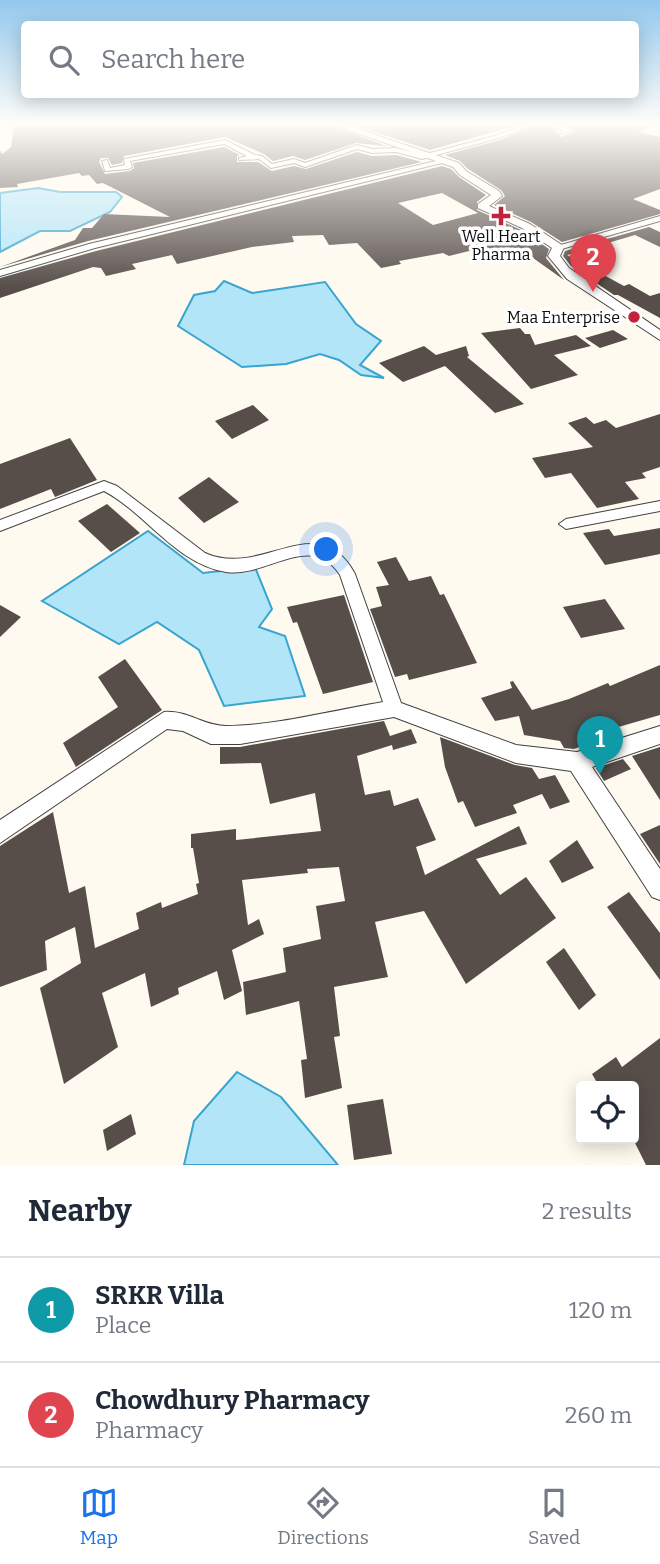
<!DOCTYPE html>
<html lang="en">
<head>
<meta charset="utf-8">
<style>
  :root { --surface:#fff; --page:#f6f6f7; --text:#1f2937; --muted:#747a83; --line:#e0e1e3; --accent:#1a73e8 }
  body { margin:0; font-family:Bitter,serif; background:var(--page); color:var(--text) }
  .controls { position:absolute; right:21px; bottom:21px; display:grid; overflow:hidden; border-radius:7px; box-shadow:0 4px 18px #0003 }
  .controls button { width:63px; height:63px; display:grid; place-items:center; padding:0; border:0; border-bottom:2px solid var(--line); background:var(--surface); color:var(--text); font:35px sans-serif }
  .you { position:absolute; left:327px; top:550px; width:24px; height:24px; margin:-18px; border:5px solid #fff; border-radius:50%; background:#1a73e8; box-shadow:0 0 0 10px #1a73e833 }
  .badge { display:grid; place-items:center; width:46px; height:46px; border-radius:50%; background:var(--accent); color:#fff; font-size:23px; font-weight:700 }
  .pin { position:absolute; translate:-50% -58px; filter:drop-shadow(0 2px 4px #0008) }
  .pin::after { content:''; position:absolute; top:37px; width:24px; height:21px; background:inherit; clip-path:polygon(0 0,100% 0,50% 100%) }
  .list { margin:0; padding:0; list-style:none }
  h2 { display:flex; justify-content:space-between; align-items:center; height:91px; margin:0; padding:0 28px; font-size:30px }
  h2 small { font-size:23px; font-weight:400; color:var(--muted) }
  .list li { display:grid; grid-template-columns:46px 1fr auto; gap:21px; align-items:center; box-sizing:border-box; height:105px; padding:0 28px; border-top:2px solid var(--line) }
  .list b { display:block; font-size:26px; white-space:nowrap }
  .list p { margin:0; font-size:23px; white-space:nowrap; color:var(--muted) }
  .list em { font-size:23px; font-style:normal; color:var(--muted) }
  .icon { flex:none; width:38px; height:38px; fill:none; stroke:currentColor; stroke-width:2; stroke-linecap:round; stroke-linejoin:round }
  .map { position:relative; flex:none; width:660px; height:1165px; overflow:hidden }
  .search { position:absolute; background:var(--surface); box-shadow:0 4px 18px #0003; left:21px; right:21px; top:21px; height:77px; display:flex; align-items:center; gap:18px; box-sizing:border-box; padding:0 24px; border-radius:7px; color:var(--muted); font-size:26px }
  .sheet { height:301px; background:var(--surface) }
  nav { display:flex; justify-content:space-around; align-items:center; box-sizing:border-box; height:98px; border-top:2px solid var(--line); background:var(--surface); font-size:19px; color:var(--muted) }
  nav a { display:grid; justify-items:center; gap:4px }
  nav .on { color:var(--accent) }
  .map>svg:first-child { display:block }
</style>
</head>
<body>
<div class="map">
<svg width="660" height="1165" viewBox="0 0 660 1165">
  <rect width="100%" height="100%" fill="#fffaef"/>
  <path fill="#b3e5f8" stroke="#38a4d0" stroke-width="2" d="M38,188L60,192H116L122,197L110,212L70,231H40L0,252V193Z
    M224,281L252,293L325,282L356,324L381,341L360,365L384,378L361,375L339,360L320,354L286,364L242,367L178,326L194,295L215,291Z
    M148,531L203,573L255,567L272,609L259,627L285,636L305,696L224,706L199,650L157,622L119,644L42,601Z
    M237,1072L281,1097L338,1165H184L194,1121Z"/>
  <path fill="#574e4a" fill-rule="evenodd" d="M14,125H332L386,146L356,143L305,160L293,156L273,161L264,154L225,137L124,156L122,163L112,165L108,158H101L99,162L105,174L130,171L134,168L133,163L224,147L240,155L237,156V162H258L272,171L294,166L306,169L357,152L372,156L396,155L422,162L88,241L0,267L75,240L83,228H92L104,214L170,217L103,183L97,184L89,175L82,176L79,173L17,184L18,187L0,188V150L2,154L11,147Z
    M353,125H518L430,150Z
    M535,125H553V129L561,137L575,132L567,125H656L639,132L660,137V189L633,199L660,210V214L562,242L531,222L494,205L505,196L501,190L468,169L460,161L445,155L500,140Z
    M442,166L451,169L459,177L486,195L477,202V210L521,230L549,249L546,258L564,280L519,248L481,258L469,251L449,256L443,253L399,261L401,264L381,268L357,243L329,245L323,235L292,236L294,242L252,247L177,264L172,255L132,264L136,269L106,276L101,268L93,267L0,298V278L96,251ZM442,193L478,213L433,225L398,203Z
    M649,227L660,232V247L635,235L567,255L624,286L629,284L650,296L660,293V318L618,295H614L571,266L563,256L565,251Z
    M520,328L525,334H530L535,345L576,335L591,346L554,355L578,375L531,389L481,333Z
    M613,330L628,339L600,348L585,338Z
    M424,346L436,355L466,346L469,356L467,357L524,404L495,413L445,366L403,382L379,363Z
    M253,405L269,420L232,439L215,421Z
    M660,414V467L642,473L646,478L625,482L639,499L597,508L571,473L545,478L532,458L593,447L568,423L586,417L594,424L606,420L616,428Z
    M70,438L97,480L55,497L51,489L0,509V464Z
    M209,477L239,502L204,523L178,498Z
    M107,504L140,533L111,552L78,521Z
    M660,528V554L605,565L583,533L609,529L614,536Z
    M396,557L409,581L431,576L440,595L444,594L477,663L409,680L407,674L395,677L370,609L382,606L376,587L389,585L377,562Z
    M344,595L373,682L323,694L297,622L293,623L287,607Z
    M605,599L625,629L581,638L563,607Z
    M0,605L21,617L0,637Z
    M125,659L162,710L76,767L63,743L118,707L98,677Z
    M660,665V715L615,728L617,732L574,749L564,748L560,741L524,735L519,716L495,721L481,698L512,688L510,682L513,681L532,710L569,699L608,683L610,686Z
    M384,721L390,736L411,729L417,743L393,750L392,745L357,756L365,795L390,790L394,806L418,798L436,840L416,847L425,875L519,826L527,844L476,859L500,895L526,877L556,918L466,984L424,911L375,922L388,977L334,987L340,1036L334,1037L342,1088L305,1098L301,1060L307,1059L299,1001L246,1015L243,982L286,972L283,948L321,939L316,906L345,901L339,867L307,869L308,873L242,880L248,925L259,919L264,934L232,950L242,991L224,1000L217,971L178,988L179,994L151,1007L145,973L102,993L118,1047L64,1084L40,988L81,963L75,927L45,941L47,970L0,987V846L53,812L69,893L85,886L95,948L139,929L136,913L161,902L162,908L198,894L196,884L199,883L193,848H191V834L236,829V840L321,831L315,793L270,804L261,763L220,764V747H240Z
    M440,737L515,765L532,768L539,779L555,775L570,802L550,809L542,794L513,805L517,813L475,827L463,801L458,803L445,767Z
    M660,747V800L632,756Z
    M623,759L631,769L604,781L596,768Z
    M660,825V864L640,834Z
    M577,840L594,868L562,883L549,861Z
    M629,892L660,933V980L607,907Z
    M564,948L596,995L579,1010L546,962Z
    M660,1038V1165H646L634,1141V1086H599L592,1074L616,1057L622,1067Z
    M383,1099L392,1154L354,1160L347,1105Z
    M131,1114L136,1134L107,1151L103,1130Z"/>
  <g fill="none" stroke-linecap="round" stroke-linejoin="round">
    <g stroke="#414141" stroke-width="2">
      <path id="minor" d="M524,125H532L499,138L422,159L396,152L372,153L357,149L305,167L294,163L271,168L259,159L239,160V158L247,156L224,144L130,161L132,167L129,169L105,171L102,161L107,160L110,168L125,165L124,159L225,140L255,155L262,156L272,164L294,159L305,163L357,145L372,149L396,148L422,155L495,136Z
        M556,125H562L573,131L560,134L563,131L555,128Z
        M444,159L446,162L95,248L0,276V270L89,244Z
        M660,216V221L558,250L554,247Z
        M104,481L117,486L205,553C262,579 318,506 355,574L401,703L516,745L577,752L660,726V744L592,767L660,869V900L652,897L571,771L516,763L394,717L240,744H211L183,731L167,729L0,843V820L164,712C187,710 204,726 226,726C274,726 335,710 383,702L340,575C311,530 267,578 226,572C176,564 146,513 104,491L0,531V520Z
        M660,501V511L566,529L559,524L566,519Z"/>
    </g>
    <g stroke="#414141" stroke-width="2">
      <path id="tertiary" d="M335,125H346L459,163L466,171L499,191L502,196L489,206L530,224L562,245L564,247L560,256L569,268L660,330V340L567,279L548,256L552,248L522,228L478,208V204L491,195L460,175L453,167Z"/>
    </g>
    <use href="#minor" fill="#fff" fill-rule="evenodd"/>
    <use href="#tertiary" fill="#fff" fill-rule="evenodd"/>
  </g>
  <linearGradient id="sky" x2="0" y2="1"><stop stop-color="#93c8ee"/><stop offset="0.43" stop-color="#fffdf8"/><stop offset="1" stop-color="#fffdf8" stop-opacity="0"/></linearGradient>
  <rect width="660" height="288" fill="url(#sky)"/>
  <g fill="#c2223b" stroke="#fff" stroke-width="2.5">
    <path d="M497.5 205.5h7v7h7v7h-7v7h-7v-7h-7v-7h7z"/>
    <circle cx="634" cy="317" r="7"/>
  </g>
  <g text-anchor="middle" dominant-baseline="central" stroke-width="7" stroke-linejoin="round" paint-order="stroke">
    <g font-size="16" fill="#0e0e0e" stroke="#fff">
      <text x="501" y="236">Well Heart<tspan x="501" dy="18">Pharma</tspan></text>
      <text x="620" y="317" text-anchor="end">Maa Enterprise</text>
    </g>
  </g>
</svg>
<div class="controls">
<button><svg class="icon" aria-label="locate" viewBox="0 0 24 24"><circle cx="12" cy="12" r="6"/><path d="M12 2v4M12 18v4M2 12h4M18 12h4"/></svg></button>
</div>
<div class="you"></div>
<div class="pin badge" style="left:600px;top:774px;background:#0f9aa8">1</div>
<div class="pin badge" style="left:593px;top:292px;background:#e0444e">2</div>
<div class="search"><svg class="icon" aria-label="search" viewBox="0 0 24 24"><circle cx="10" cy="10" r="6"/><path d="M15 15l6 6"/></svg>Search here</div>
</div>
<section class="sheet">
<h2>Nearby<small>2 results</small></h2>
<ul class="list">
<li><span class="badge" style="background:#0f9aa8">1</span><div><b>SRKR Villa</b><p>Place</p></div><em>120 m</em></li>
<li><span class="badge" style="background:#e0444e">2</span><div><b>Chowdhury Pharmacy</b><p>Pharmacy</p></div><em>260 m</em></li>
</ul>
</section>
<nav>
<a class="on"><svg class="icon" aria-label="map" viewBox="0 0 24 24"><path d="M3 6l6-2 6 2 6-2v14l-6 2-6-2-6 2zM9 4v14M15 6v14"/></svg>Map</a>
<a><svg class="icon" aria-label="directions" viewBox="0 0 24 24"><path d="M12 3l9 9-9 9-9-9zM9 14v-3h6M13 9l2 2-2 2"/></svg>Directions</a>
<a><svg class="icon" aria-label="saved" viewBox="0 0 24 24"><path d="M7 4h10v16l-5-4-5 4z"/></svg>Saved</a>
</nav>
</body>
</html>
